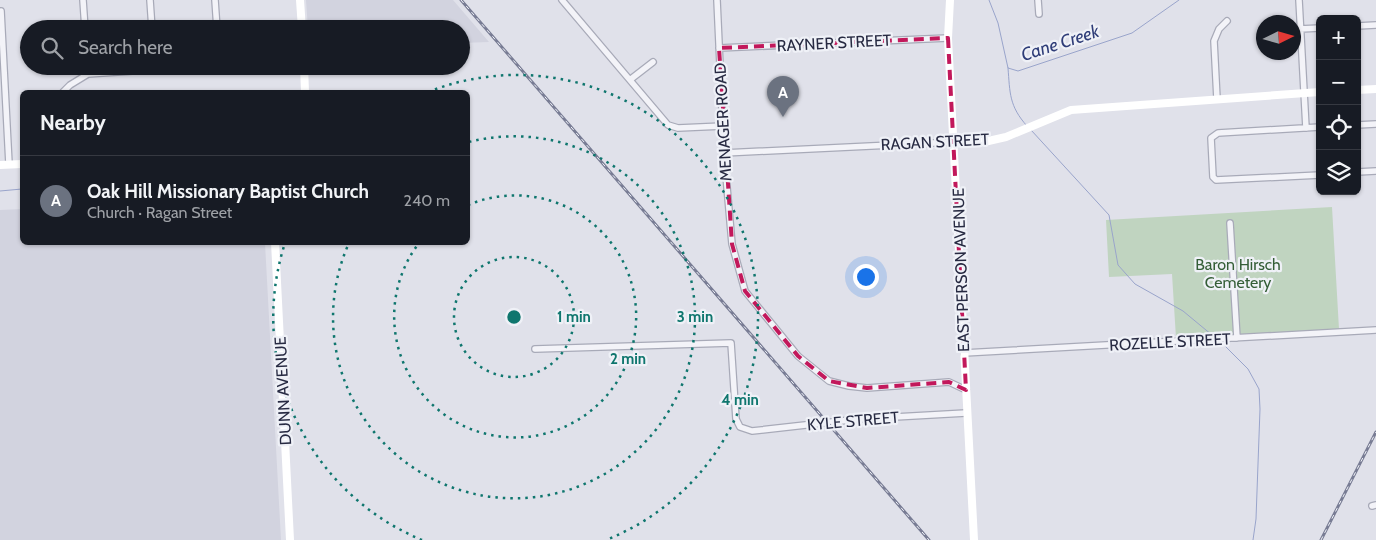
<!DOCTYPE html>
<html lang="en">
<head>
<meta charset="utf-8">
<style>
  :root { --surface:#171b24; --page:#20242c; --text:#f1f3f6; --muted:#9ea1a6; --line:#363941; --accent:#0f766e }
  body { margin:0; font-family:Cabin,sans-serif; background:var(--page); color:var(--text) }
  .controls { position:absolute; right:15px; top:15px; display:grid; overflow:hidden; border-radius:8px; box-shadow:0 1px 4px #0004 }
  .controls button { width:45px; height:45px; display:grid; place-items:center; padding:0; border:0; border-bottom:1px solid var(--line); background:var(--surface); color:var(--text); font:25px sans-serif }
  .compass { position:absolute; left:1256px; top:15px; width:45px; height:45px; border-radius:50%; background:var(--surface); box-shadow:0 1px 4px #0004; rotate:85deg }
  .you { position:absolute; left:865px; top:276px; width:18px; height:18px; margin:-12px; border:4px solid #fff; border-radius:50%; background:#1a73e8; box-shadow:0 0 0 8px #1a73e833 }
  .badge { display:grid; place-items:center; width:32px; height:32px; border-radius:50%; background:var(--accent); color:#fff; font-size:16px; font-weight:700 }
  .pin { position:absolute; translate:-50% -41px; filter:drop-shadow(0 1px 2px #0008) }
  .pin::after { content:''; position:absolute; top:26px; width:18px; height:15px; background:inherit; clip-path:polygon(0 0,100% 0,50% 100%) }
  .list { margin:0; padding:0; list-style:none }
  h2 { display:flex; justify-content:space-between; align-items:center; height:65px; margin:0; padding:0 20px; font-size:21px }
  h2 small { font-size:16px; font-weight:400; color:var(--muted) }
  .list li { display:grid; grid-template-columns:32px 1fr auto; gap:15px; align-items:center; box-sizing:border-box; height:90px; padding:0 20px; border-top:1px solid var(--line) }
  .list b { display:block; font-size:19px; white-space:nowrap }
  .list p { margin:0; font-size:16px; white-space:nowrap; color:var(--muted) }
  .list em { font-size:16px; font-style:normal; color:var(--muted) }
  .icon { flex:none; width:28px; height:28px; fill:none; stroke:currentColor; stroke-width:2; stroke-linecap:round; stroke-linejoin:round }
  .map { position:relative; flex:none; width:1376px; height:540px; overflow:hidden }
  .search { position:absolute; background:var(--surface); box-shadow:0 1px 4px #0004; left:20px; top:20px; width:450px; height:55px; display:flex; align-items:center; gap:12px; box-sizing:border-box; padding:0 18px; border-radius:28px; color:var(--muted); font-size:19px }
  .panel { position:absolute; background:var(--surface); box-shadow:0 1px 4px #0004; left:20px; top:90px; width:450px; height:155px; border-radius:8px }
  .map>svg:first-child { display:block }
</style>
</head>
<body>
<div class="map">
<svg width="1376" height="540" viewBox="0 0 1376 540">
  <rect width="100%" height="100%" fill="#e0e1ea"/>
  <path fill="#d2d3df" d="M306,0H453L489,42L461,43V29H308Z
    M22,209V242L265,243L281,540H0V210Z"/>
  <path fill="#c0d4c0" d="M1332,207L1339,329L1176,338L1172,274L1109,277L1106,220Z"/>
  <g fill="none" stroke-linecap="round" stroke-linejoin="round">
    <path stroke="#99a4cb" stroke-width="1" d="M989,0L998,23L1008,68L1018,71L1132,33L1179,0
      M1008,68C1010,93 1009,106 1027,126
      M1031,130L1109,215L1118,265L1135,284L1183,311L1212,335
      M0,191L22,189
      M1223,344L1248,369L1259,389L1260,409L1256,519L1253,540"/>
    <g stroke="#a8aab8" stroke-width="8">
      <path id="street" d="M83,0L85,29
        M150,0L152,29
        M215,0L217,29
        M562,0L668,125L678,128L723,126
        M717,0L724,153L732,244L745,291L798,356L829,381L849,386L867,388L949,382L966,390
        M1038,0L1039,14
        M1299,0L1306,128
        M1,11L9,164
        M1357,26L1376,25
        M1300,29L1320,28
        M719,48L948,38
        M88,74L206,66
        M631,79L653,62
        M63,92L70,85L88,74L87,66
        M1217,99L1214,41L1219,29L1227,21
        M1357,125L1376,124
        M1320,127L1218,133L1211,138L1213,177L1216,180L1320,175
        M724,153L954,142
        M1357,172L1376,171
        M1230,223L1237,338
        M535,349L731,343L736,419L740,427L752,431L859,419L966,413
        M964,353L1376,330
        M1372,506L1376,505"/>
    </g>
    <use href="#street" stroke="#f3f3f8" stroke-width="5.5"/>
    <path stroke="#fff" stroke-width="8" d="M300,0L302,29
      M950,0L948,38L974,540
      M304,66L305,92
      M1357,90L1376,89
      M954,142H984L1006,137L1071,110L1320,92
      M0,165L22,164
      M275,242L290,540"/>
    <g stroke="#787c94" stroke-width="3">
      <path id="rail" d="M461,0L929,540
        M1321,540L1376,432"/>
    </g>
    <use href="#rail" stroke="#eff1f7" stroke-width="1" stroke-dasharray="4" stroke-linecap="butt"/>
  </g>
  <path fill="none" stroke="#c2185b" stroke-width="4" stroke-dasharray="10 6" stroke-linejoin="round" d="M948,38L966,390L949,382L867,388L829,381L798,356L745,291L732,244L719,48Z"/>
  <g fill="none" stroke="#0f766e" stroke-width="2.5" stroke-dasharray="2.5 5">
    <circle cx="514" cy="317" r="60"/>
    <path d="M468 205A121 121 0 1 1 419 243"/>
    <path d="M469 142A181 181 0 1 1 349 243"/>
    <path d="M422 540A241 241 0 0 1 285 243M428 92A241 241 0 0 1 606 540"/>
  </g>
  <g text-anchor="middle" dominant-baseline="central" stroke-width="4.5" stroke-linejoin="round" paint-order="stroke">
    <g font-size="16" fill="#272a42" stroke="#eff1f7">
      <text transform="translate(834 43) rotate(-3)">RAYNER STREET</text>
      <text transform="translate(723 122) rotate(-93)">MENAGER ROAD</text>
      <text transform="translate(935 142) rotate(-3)">RAGAN STREET</text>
      <text transform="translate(961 270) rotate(-92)">EAST PERSON AVENUE</text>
      <text transform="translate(1170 342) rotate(-3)">ROZELLE STREET</text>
      <text transform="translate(283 391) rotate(-93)">DUNN AVENUE</text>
      <text transform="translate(853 421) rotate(-5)">KYLE STREET</text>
    </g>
    <g font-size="16" fill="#345e37" stroke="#eff1f7">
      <text x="1238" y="264">Baron Hirsch<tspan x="1238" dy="18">Cemetery</tspan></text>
    </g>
    <g font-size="18" font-style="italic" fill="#2f3d78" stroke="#eff1f7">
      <text transform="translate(1060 43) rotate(-18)">Cane Creek</text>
    </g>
  </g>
  <circle cx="514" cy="317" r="8" fill="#0f766e" stroke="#eff1f7" stroke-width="2.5"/>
  <g font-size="15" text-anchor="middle" font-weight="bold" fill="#0f766e" stroke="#eff1f7" stroke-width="4.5" stroke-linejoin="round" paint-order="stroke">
    <text x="574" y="322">1 min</text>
    <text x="695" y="322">3 min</text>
    <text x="628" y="364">2 min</text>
    <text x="740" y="405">4 min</text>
  </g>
</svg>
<div class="controls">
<button>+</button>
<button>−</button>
<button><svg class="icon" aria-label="locate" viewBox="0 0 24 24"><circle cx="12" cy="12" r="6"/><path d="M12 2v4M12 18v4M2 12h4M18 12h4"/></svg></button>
<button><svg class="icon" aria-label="layers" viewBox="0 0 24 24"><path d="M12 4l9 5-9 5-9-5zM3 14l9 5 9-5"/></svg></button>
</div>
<svg class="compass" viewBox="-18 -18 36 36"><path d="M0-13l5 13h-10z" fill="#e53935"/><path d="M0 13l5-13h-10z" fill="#9ea1a6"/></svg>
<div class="you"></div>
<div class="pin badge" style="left:783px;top:117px;background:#6b7280">A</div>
<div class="search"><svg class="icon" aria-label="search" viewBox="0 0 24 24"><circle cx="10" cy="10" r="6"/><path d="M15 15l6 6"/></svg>Search here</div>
<section class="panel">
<h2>Nearby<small></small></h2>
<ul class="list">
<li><span class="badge" style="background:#6b7280">A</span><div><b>Oak Hill Missionary Baptist Church</b><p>Church · Ragan Street</p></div><em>240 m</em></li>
</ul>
</section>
</div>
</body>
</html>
